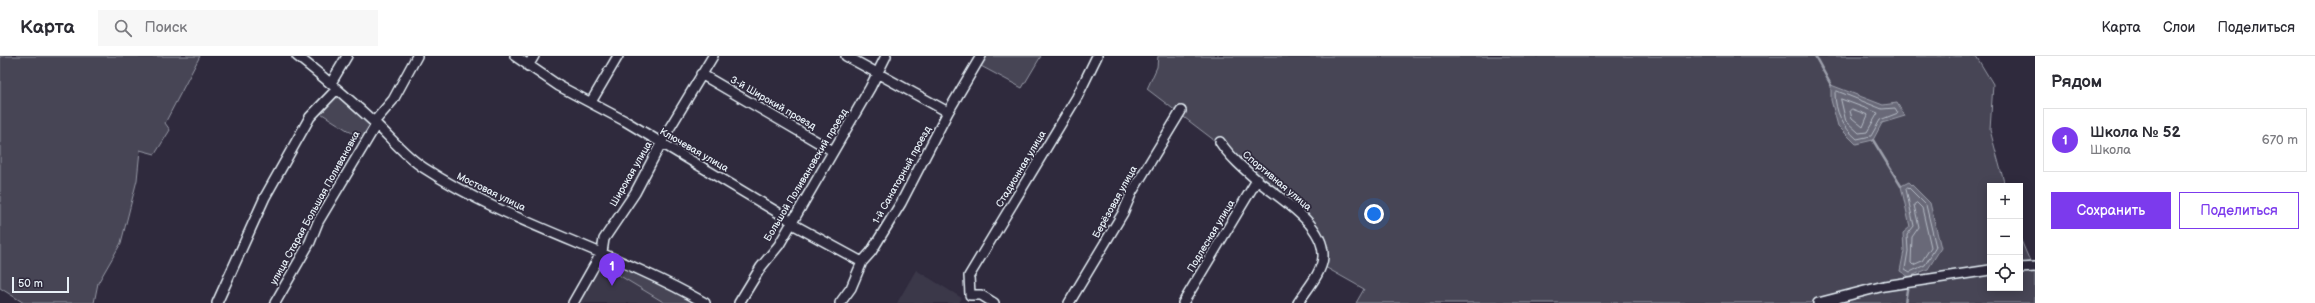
<!DOCTYPE html>
<html lang="ru">
<head>
<meta charset="utf-8">
<style>
  :root { --surface:#fff; --page:#f7f7f7; --text:#2b2b33; --muted:#7c7c81; --line:#e1e1e2; --accent:#7c3aed }
  body { margin:0; font-family:"Balsamiq Sans",sans-serif; background:var(--page); color:var(--text) }
  .controls { position:absolute; right:12px; bottom:12px; display:grid; overflow:hidden; border-radius:0px; box-shadow:0 2px 10px #0003 }
  .controls button { width:36px; height:36px; display:grid; place-items:center; padding:0; border:0; border-bottom:1px solid var(--line); background:var(--surface); color:var(--text); font:20px sans-serif }
  .scale { position:absolute; left:12px; bottom:10px; width:57px; box-sizing:border-box; padding-left:4px; border:2px solid #e8f1f8; border-top:0; font-size:11px; line-height:14px; white-space:nowrap; color:#e8f1f8; -webkit-text-stroke:3px #2f2a3d; paint-order:stroke }
  .you { position:absolute; left:1374px; top:158px; width:14px; height:14px; margin:-10px; border:3px solid #fff; border-radius:50%; background:#1a73e8; box-shadow:0 0 0 6px #1a73e833 }
  .badge { display:grid; place-items:center; width:26px; height:26px; border-radius:50%; background:var(--accent); color:#fff; font-size:13px; font-weight:700 }
  .pin { position:absolute; translate:-50% -33px; filter:drop-shadow(0 1px 2px #0008) }
  .pin::after { content:''; position:absolute; top:21px; width:14px; height:12px; background:inherit; clip-path:polygon(0 0,100% 0,50% 100%) }
  .list { margin:0; padding:0; list-style:none }
  h2 { display:flex; justify-content:space-between; align-items:center; height:52px; margin:0; padding:0 16px; font-size:17px }
  h2 small { font-size:13px; font-weight:400; color:var(--muted) }
  .list li { display:grid; grid-template-columns:26px 1fr auto; gap:12px; align-items:center; box-sizing:border-box; height:64px; margin:0 8px 8px; padding:0 8px; border:1px solid var(--line); border-radius:0px }
  .list b { display:block; font-size:15px; white-space:nowrap }
  .list p { margin:0; font-size:13px; white-space:nowrap; color:var(--muted) }
  .list em { font-size:13px; font-style:normal; color:var(--muted) }
  .actions { display:flex; gap:8px; padding:12px 16px }
  .actions a { flex:1; padding:9px 0; border:1px solid var(--accent); border-radius:0px; text-align:center; font-size:14px; color:var(--accent) }
  .actions .main { background:var(--accent); color:#fff }
  .icon { flex:none; width:22px; height:22px; fill:none; stroke:currentColor; stroke-width:2; stroke-linecap:round; stroke-linejoin:round }
  .map { position:relative; flex:none; width:2035px; height:247px; overflow:hidden }
  header { display:flex; align-items:center; gap:24px; box-sizing:border-box; height:56px; padding:0 20px; background:var(--surface); border-bottom:1px solid var(--line) }
  header strong { font-size:19px }
  nav { display:flex; gap:22px; margin-inline-start:auto; font-size:14px }
  .search { width:280px; height:36px; background:var(--page); display:flex; align-items:center; gap:10px; box-sizing:border-box; padding:0 14px; border-radius:0px; color:var(--muted); font-size:15px }
  main { display:flex }
  aside { flex:1; background:var(--surface) }
  .map>svg:first-child { display:block }
</style>
</head>
<body>
<header>
<strong>Карта</strong>
<div class="search"><svg class="icon" aria-label="search" viewBox="0 0 24 24"><circle cx="10" cy="10" r="6"/><path d="M15 15l6 6"/></svg>Поиск</div>
<nav><a>Карта</a><a>Слои</a><a>Поделиться</a></nav>
</header>
<main>
<div class="map">
<svg width="2035" height="247" viewBox="0 0 2035 247">
  <rect width="100%" height="100%" fill="#2f2a3d"/>
  <filter id="ink" filterUnits="userSpaceOnUse"><feTurbulence type="fractalNoise" baseFrequency=".025" numOctaves="2"/><feDisplacementMap in="SourceGraphic" scale="8" xChannelSelector="R" yChannelSelector="G"/><feConvolveMatrix kernelMatrix="1 2 1 2 8 2 1 2 1" color-interpolation-filters="sRGB"/></filter>
  <g filter="url(#ink)">
    <path fill="#3b3749" d="M602,209L665,247H578L598,213Z
      M916,214L962,242L959,247H897Z"/>
    <path fill="#464455" stroke="#979aa6" d="M0,0H200L165,67L170,74L155,98L140,94L137,124L121,187L98,227L94,247H24L0,232Z
      M985,0H1041L1022,32L979,9Z
      M1158,0H1976L1993,28L1990,74L2005,130H1990V232H2020V182L2035,217V247H1356L1364,233L1325,211L1327,203L1306,159L1269,126L1147,33L1157,11Z
      M337,40H340L370,68L368,76L363,84L319,56Z
      M607,205L612,206L697,247H665L602,209Z"/>
    <path fill="#696978" stroke="#9c9fab" d="M1831,29L1883,49L1897,47L1905,60L1882,67L1873,84L1856,88L1838,70L1831,44Z
      M1909,126L1930,147L1941,192L1928,213L1909,221L1900,215L1904,195L1903,177L1910,171L1901,130Z"/>
    <g fill="none" stroke-linecap="round" stroke-linejoin="round">
      <path stroke="#b5bbc5" stroke-width="1" d="M1837,35L1882,53L1895,52L1898,57L1880,64L1871,80L1857,83C1843,71 1835,56 1835,37Z
        M1841,43L1878,57L1867,76L1859,77L1846,65Z
        M1852,53L1868,59L1863,71L1852,62L1850,55Z
        M1908,131L1926,149L1936,191L1925,209L1910,216L1905,213L1908,195L1907,179L1914,170L1906,133Z
        M1917,147L1922,152L1931,191L1922,205L1913,209L1911,207L1912,181L1919,171L1914,149Z"/>
      <path stroke="#9c9fab" stroke-width="2.5" d="M1815,0L1831,29
        M1873,84L1901,130
        M1905,247L1909,221"/>
      <g stroke="#e8f1f8" stroke-width="12">
        <path id="minor" d="M297,0C324,21 350,44 375,67C391,82 405,100 424,112C511,169 615,195 705,247
          M515,0L559,30L625,65L787,162L796,170L862,206
          M846,0L948,56
          M528,10L534,0
          M701,18L833,95
          M331,27L347,0
          M591,46L618,0
          M374,66L393,44L417,0
          M1220,86C1230,101 1244,113 1258,125C1280,142 1325,169 1323,201C1322,217 1306,234 1298,247
          M2020,212L2035,211
          M970,239L969,220L1077,41L1097,0
          M970,239H981L994,247
          M217,247L265,141L310,61L337,33
          M275,247L310,186L318,166L376,69
          M573,247L602,196L604,183L635,137L666,78L713,0
          M739,247L761,211L779,189L870,32L886,0
          M840,247L851,232L862,206L871,196L901,147L948,56L981,0
          M1069,247L1123,157L1132,136L1181,55
          M1183,247L1257,124
          M1818,247L1884,230L1990,214"/>
      </g>
      <use href="#minor" stroke="#2f2a3d" stroke-width="9"/>
    </g>
  </g>
  <g text-anchor="middle" dominant-baseline="central" stroke-width="3.5" stroke-linejoin="round" paint-order="stroke">
    <g font-size="10" fill="#e8f1f8" stroke="#2f2a3d">
      <text transform="translate(773 47) rotate(30)">3-й Широкий проезд</text>
      <text transform="translate(694 94) rotate(30)">Ключевая улица</text>
      <text transform="translate(1021 113) rotate(-59)">Стадионная улица</text>
      <text transform="translate(631 118) rotate(-60)">Широкая улица</text>
      <text transform="translate(806 119) rotate(-59)">Большой Поливановский проезд</text>
      <text transform="translate(902 119) rotate(-61)">1-й Санаторный проезд</text>
      <text transform="translate(1277 125) rotate(40)">Спортивная улица</text>
      <text transform="translate(491 136) rotate(26)">Мостовая улица</text>
      <text transform="translate(1115 146) rotate(-61)">Берёзовая улица</text>
      <text transform="translate(315 152) rotate(-61)">улица Старая Большая Поливановка</text>
      <text transform="translate(1211 180) rotate(-59)">Подлесная улица</text>
    </g>
  </g>
</svg>
<div class="controls">
<button>+</button>
<button>−</button>
<button><svg class="icon" aria-label="locate" viewBox="0 0 24 24"><circle cx="12" cy="12" r="6"/><path d="M12 2v4M12 18v4M2 12h4M18 12h4"/></svg></button>
</div>
<div class="scale">50 m</div>
<div class="you"></div>
<div class="pin badge" style="left:612px;top:230px">1</div>
</div>
<aside>
<h2>Рядом<small></small></h2>
<ul class="list">
<li><span class="badge">1</span><div><b>Школа № 52</b><p>Школа</p></div><em>670 m</em></li>
</ul>
<div class="actions"><a class="main">Сохранить</a><a>Поделиться</a></div>
</aside>
</main>
</body>
</html>
